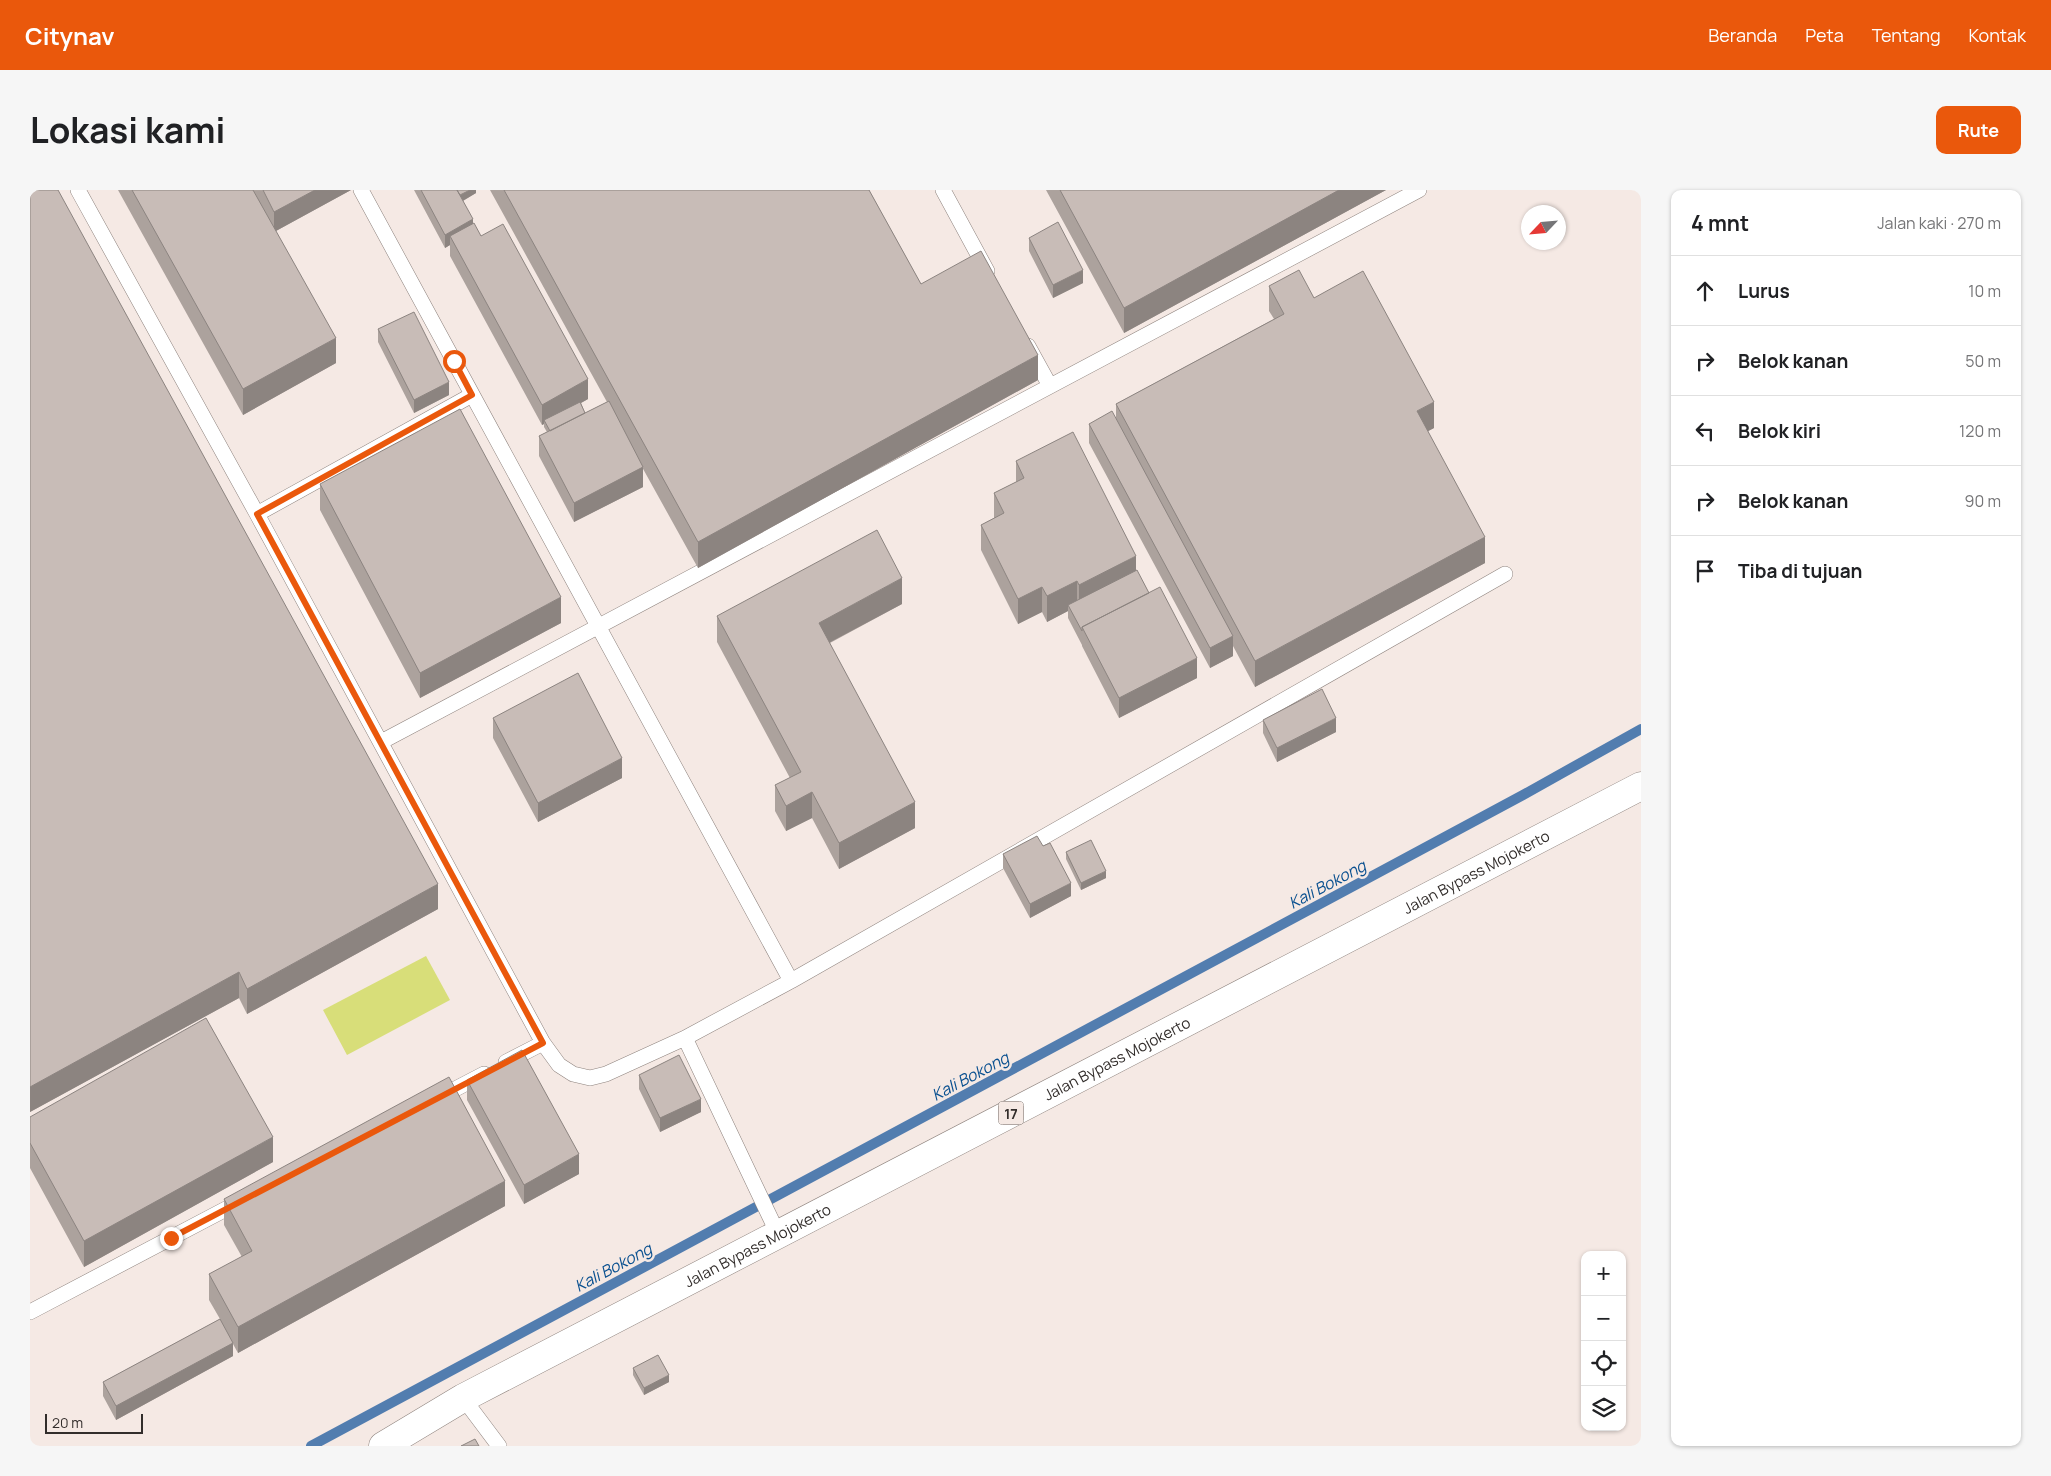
<!DOCTYPE html>
<html lang="id">
<head>
<meta charset="utf-8">
<style>
  :root { --surface:#fff; --page:#f6f6f6; --text:#202124; --muted:#757577; --line:#e0e0e0; --accent:#ea580c }
  body { margin:0; font-family:Manrope,sans-serif; background:var(--page); color:var(--text) }
  .controls { position:absolute; right:15px; bottom:15px; display:grid; overflow:hidden; border-radius:10px; box-shadow:0 1px 4px #0004 }
  .controls button { width:45px; height:45px; display:grid; place-items:center; padding:0; border:0; border-bottom:1px solid var(--line); background:var(--surface); color:var(--text); font:25px sans-serif }
  .compass { position:absolute; left:1491px; top:15px; width:45px; height:45px; border-radius:50%; background:var(--surface); box-shadow:0 1px 4px #0004; rotate:244deg }
  .scale { position:absolute; left:15px; bottom:12px; width:98px; box-sizing:border-box; padding-left:5px; border:2px solid #322d2b; border-top:0; font-size:14px; line-height:18px; white-space:nowrap; color:#322d2b; -webkit-text-stroke:4px #f5e9e4; paint-order:stroke }
  .stop { position:absolute; width:15px; height:15px; margin:-11px; border:4px solid #ea580c; border-radius:50%; background:#fff }
  .stop.end { background:#ea580c; border-color:#fff; box-shadow:0 1px 5px #0008 }
  .list { margin:0; padding:0; list-style:none }
  h2 { display:flex; justify-content:space-between; align-items:center; height:65px; margin:0; padding:0 20px; font-size:21px }
  h2 small { font-size:16px; font-weight:400; color:var(--muted) }
  .list li { display:grid; grid-template-columns:32px 1fr auto; gap:15px; align-items:center; box-sizing:border-box; height:70px; padding:0 20px; border-top:1px solid var(--line) }
  .list b { display:block; font-size:19px; white-space:nowrap }
  .list em { font-size:16px; font-style:normal; color:var(--muted) }
  .icon { flex:none; width:28px; height:28px; fill:none; stroke:currentColor; stroke-width:2; stroke-linecap:round; stroke-linejoin:round }
  .map { position:relative; flex:none; width:1611px; height:1256px; overflow:hidden; border-radius:10px }
  header { display:flex; align-items:center; gap:30px; box-sizing:border-box; height:70px; padding:0 25px; background:var(--accent); color:#fff }
  header strong { font-size:24px }
  nav { display:flex; gap:28px; margin-inline-start:auto; font-size:18px }
  .intro { display:flex; align-items:center; justify-content:space-between; box-sizing:border-box; height:120px; padding:0 30px }
  h1 { margin:0; font-size:35px }
  .button { padding:12px 22px; border-radius:10px; background:var(--accent); color:#fff; font-size:18px; font-weight:700 }
  main { display:flex; gap:30px; padding:0 30px }
  aside { flex:1; background:var(--surface); border-radius:10px; box-shadow:0 1px 4px #0004 }
  .map>svg:first-child { display:block }
</style>
</head>
<body>
<header>
<strong>Citynav</strong>
<nav><a>Beranda</a><a>Peta</a><a>Tentang</a><a>Kontak</a></nav>
</header>
<div class="intro"><h1>Lokasi kami</h1><a class="button">Rute</a></div>
<main>
<div class="map">
<svg width="1611" height="1256" viewBox="0 0 1611 1256">
  <rect width="100%" height="100%" fill="#f5e9e4"/>
  <path fill="#d8de79" d="M396,766L420,810L317,865L293,820Z"/>
  <g fill="none" stroke-linecap="round" stroke-linejoin="round">
    <path stroke="#527daf" stroke-width="10" d="M281,1256L1493,605L1611,539"/>
    <g stroke="#8e837e" stroke-width="16">
      <path id="lane" d="M48,0L227,324L513,853L529,875L543,884L560,888L576,884L655,848L748,1044
        M331,0L761,791
        M913,0L957,81
        M998,156L1020,196
        M227,324L442,205
        M351,552L1389,0
        M655,848L761,791L1475,384
        M476,872L513,853
        M408,908L454,884
        M0,1122L213,1010
        M433,1208L469,1256"/>
    </g>
    <g stroke="#8e837e" stroke-width="29">
      <g id="highway">
        <path id="s1" d="M353,1256L433,1208L1611,596"/>
      </g>
    </g>
    <use href="#lane" stroke="#fff" stroke-width="15"/>
    <use href="#highway" stroke="#fff" stroke-width="28"/>
  </g>
  <path fill="#aca29d" d="M0,0L408,719L217,824L209,808L0,922Z
    M88,0H321L246,41L306,173L213,225Z
    M384,0H446V3L433,11L443,34L558,209L551,213L555,223L577,212L460,0H839L891,94L1008,190L668,378L612,277L613,297L544,332L509,266V246L517,242L514,237V234L512,235L420,66V55L415,58Z
    M1016,0H1356L1094,143Z
    M999,48L1053,93L1023,108L999,61Z
    M1239,96L1284,108L1404,238L1398,241L1455,373L1225,497L1203,456V466L1180,478L1059,253V234L1086,229V214L1244,129L1239,121Z
    M348,139L419,205L384,223L348,152Z
    M986,271L1106,380L1167,488L1089,528L1052,456V455L1038,428V421L1017,432L1012,422L988,434L951,360V335L964,328V303L986,292Z
    M290,294L531,433L390,508L290,320Z
    M872,414L800,453L885,638L809,679L782,628L756,641L745,621V595L760,588L687,452V426Z
    M463,528L592,588L508,632L463,548Z
    M1233,530L1306,542L1247,572L1233,543Z
    M1013,656L1041,706L1000,728L973,678V664Z
    M1036,662L1076,688L1051,700L1036,669Z
    M609,885L671,922L630,942L609,899Z
    M437,890L549,984L494,1014L437,910Z
    M0,927L243,972L54,1077L0,978Z
    M194,1009L475,1016L208,1163L203,1154V1166L86,1230L73,1206V1192L190,1129L179,1110V1084L212,1067L194,1035Z
    M603,1178L639,1192L614,1205L603,1185Z"/>
  <path fill="#8c8480" d="M285,0H321L244,42V22Z
    M440,0H446V3L429,13V6Z
    M1309,0H1356L1094,143V118Z
    M443,29V43L420,46V55L415,58V45Z
    M1053,80V93L1023,108V95Z
    M306,148V173L213,225V199Z
    M1008,165V190L668,378V352Z
    M558,189V209L515,233L514,230V234L512,235V215Z
    M419,192V205L384,223V210Z
    M1404,212V238L1387,247V221Z
    M613,277V297L544,332V313Z
    M1455,347V373L1225,497V471Z
    M1106,366V391L1049,421V395Z
    M872,388V414L789,458V433Z
    M1047,391V417L1038,415V421L1017,432V406Z
    M1012,397V422L988,434V409Z
    M531,407V433L390,508V483Z
    M1203,446V466L1180,478V458Z
    M1167,468V488L1089,528V508Z
    M1306,528V542L1247,572V558Z
    M592,568V588L508,632V613Z
    M782,602V628L756,641V616Z
    M885,612V638L809,679V653Z
    M1076,681V688L1051,700V693Z
    M1041,693V706L1000,728V714Z
    M408,694V719L217,824V799Z
    M209,782V808L0,922V897Z
    M671,909V922L630,942V928Z
    M243,947V972L54,1077V1051Z
    M549,964V984L494,1014V995Z
    M475,991V1016L208,1163V1137Z
    M203,1153V1166L86,1230V1216Z
    M639,1185V1192L614,1205V1198Z"/>
  <path fill="#c8bcb7" stroke="#8c8480" d="M0,0H28L408,694L217,799L209,782L0,897Z
    M102,0H223L306,148L213,199Z
    M233,0H285L244,22Z
    M391,0H427L443,29L415,45Z
    M427,0H440L430,5Z
    M474,0H839L891,94L951,61L1008,165L668,352Z
    M1030,0H1309L1094,118Z
    M1028,32L1053,80L1023,95L999,48Z
    M444,33L451,46L473,34L558,189L512,215L420,46Z
    M1269,80L1284,108L1333,81L1404,212L1387,221L1455,347L1225,471L1086,214L1254,124L1239,96Z
    M384,122L419,192L384,210L348,139Z
    M579,211L613,277L544,313L509,246Z
    M550,212L555,223L520,241L514,230Z
    M430,219L531,407L390,483L290,294Z
    M1082,221L1203,446L1180,458L1059,234Z
    M1043,242L1106,366L1049,395L1047,391L1017,406L1012,397L988,409L951,335L974,323L964,303L994,288L986,271Z
    M847,340L872,388L789,433L885,612L809,653L782,602L756,616L745,595L771,582L687,426Z
    M1107,380L1119,403L1052,437V441L1038,415Z
    M1130,397L1167,468L1089,508L1052,437Z
    M548,483L592,568L508,613L463,528Z
    M1292,499L1306,528L1247,558L1233,530Z
    M1007,646L1013,656L1020,653L1041,693L1000,714L973,664Z
    M1061,650L1076,681L1051,693L1036,662Z
    M176,828L243,947L54,1051L0,953V927Z
    M492,860L549,964L494,995L437,890Z
    M649,865L671,909L630,928L609,885Z
    M419,887L475,991L208,1137L179,1084L222,1061L194,1009Z
    M190,1129L203,1153L86,1216L73,1192Z
    M628,1165L639,1185L614,1198L603,1178Z
    M445,1249L449,1256H431Z"/>
  <g fill="none" stroke-linecap="round" stroke-linejoin="round">
    <path stroke="#ea580c" stroke-width="6" d="M141,1048L513,853L227,324L442,205L424,171"/>
  </g>
  <g text-anchor="middle" dominant-baseline="central" stroke-width="5" stroke-linejoin="round" paint-order="stroke">
    <rect fill="#f5e9e4" stroke="#6c6562" stroke-width="1" x="968.5" y="911.5" width="25" height="23" rx="4"/>
    <g font-size="14" font-weight="bold" fill="#322d2b">
      <text x="981" y="923">17</text>
    </g>
    <g font-size="15" fill="#322d2b" stroke="#f5e9e4">
      <text stroke="none"><textPath href="#s1" startOffset="1235">Jalan Bypass Mojokerto</textPath></text>
      <text stroke="none"><textPath href="#s1" startOffset="830">Jalan Bypass Mojokerto</textPath></text>
      <text stroke="none"><textPath href="#s1" startOffset="425">Jalan Bypass Mojokerto</textPath></text>
    </g>
    <g font-size="16" font-style="italic" fill="#084f8f" stroke="#f5e9e4">
      <text transform="translate(1297 694) rotate(-28)">Kali Bokong</text>
      <text transform="translate(940 886) rotate(-28)">Kali Bokong</text>
      <text transform="translate(583 1077) rotate(-28)">Kali Bokong</text>
    </g>
  </g>
</svg>
<div class="controls">
<button>+</button>
<button>−</button>
<button><svg class="icon" aria-label="locate" viewBox="0 0 24 24"><circle cx="12" cy="12" r="6"/><path d="M12 2v4M12 18v4M2 12h4M18 12h4"/></svg></button>
<button><svg class="icon" aria-label="layers" viewBox="0 0 24 24"><path d="M12 4l9 5-9 5-9-5zM3 14l9 5 9-5"/></svg></button>
</div>
<svg class="compass" viewBox="-18 -18 36 36"><path d="M0-13l5 13h-10z" fill="#e53935"/><path d="M0 13l5-13h-10z" fill="#757577"/></svg>
<div class="scale">20 m</div>
<div class="stop" style="left:424px;top:171px"></div>
<div class="stop end" style="left:141px;top:1048px"></div>
</div>
<aside>
<h2>4 mnt<small>Jalan kaki · 270 m</small></h2>
<ul class="list">
<li><svg class="icon" aria-label="ahead" viewBox="0 0 24 24"><path d="M12 20V5M6 11l6-6 6 6"/></svg><div><b>Lurus</b></div><em>10 m</em></li>
<li><svg class="icon" aria-label="right" viewBox="0 0 24 24"><path d="M7 20v-9h11M14 6l5 5-5 5"/></svg><div><b>Belok kanan</b></div><em>50 m</em></li>
<li><svg class="icon" aria-label="left" viewBox="0 0 24 24"><path d="M17 20v-9H6M10 6l-5 5 5 5"/></svg><div><b>Belok kiri</b></div><em>120 m</em></li>
<li><svg class="icon" aria-label="right" viewBox="0 0 24 24"><path d="M7 20v-9h11M14 6l5 5-5 5"/></svg><div><b>Belok kanan</b></div><em>90 m</em></li>
<li><svg class="icon" aria-label="arrive" viewBox="0 0 24 24"><path d="M6 21V4h12l-3 4 3 4H6"/></svg><div><b>Tiba di tujuan</b></div></li>
</ul>
</aside>
</main>
</body>
</html>
